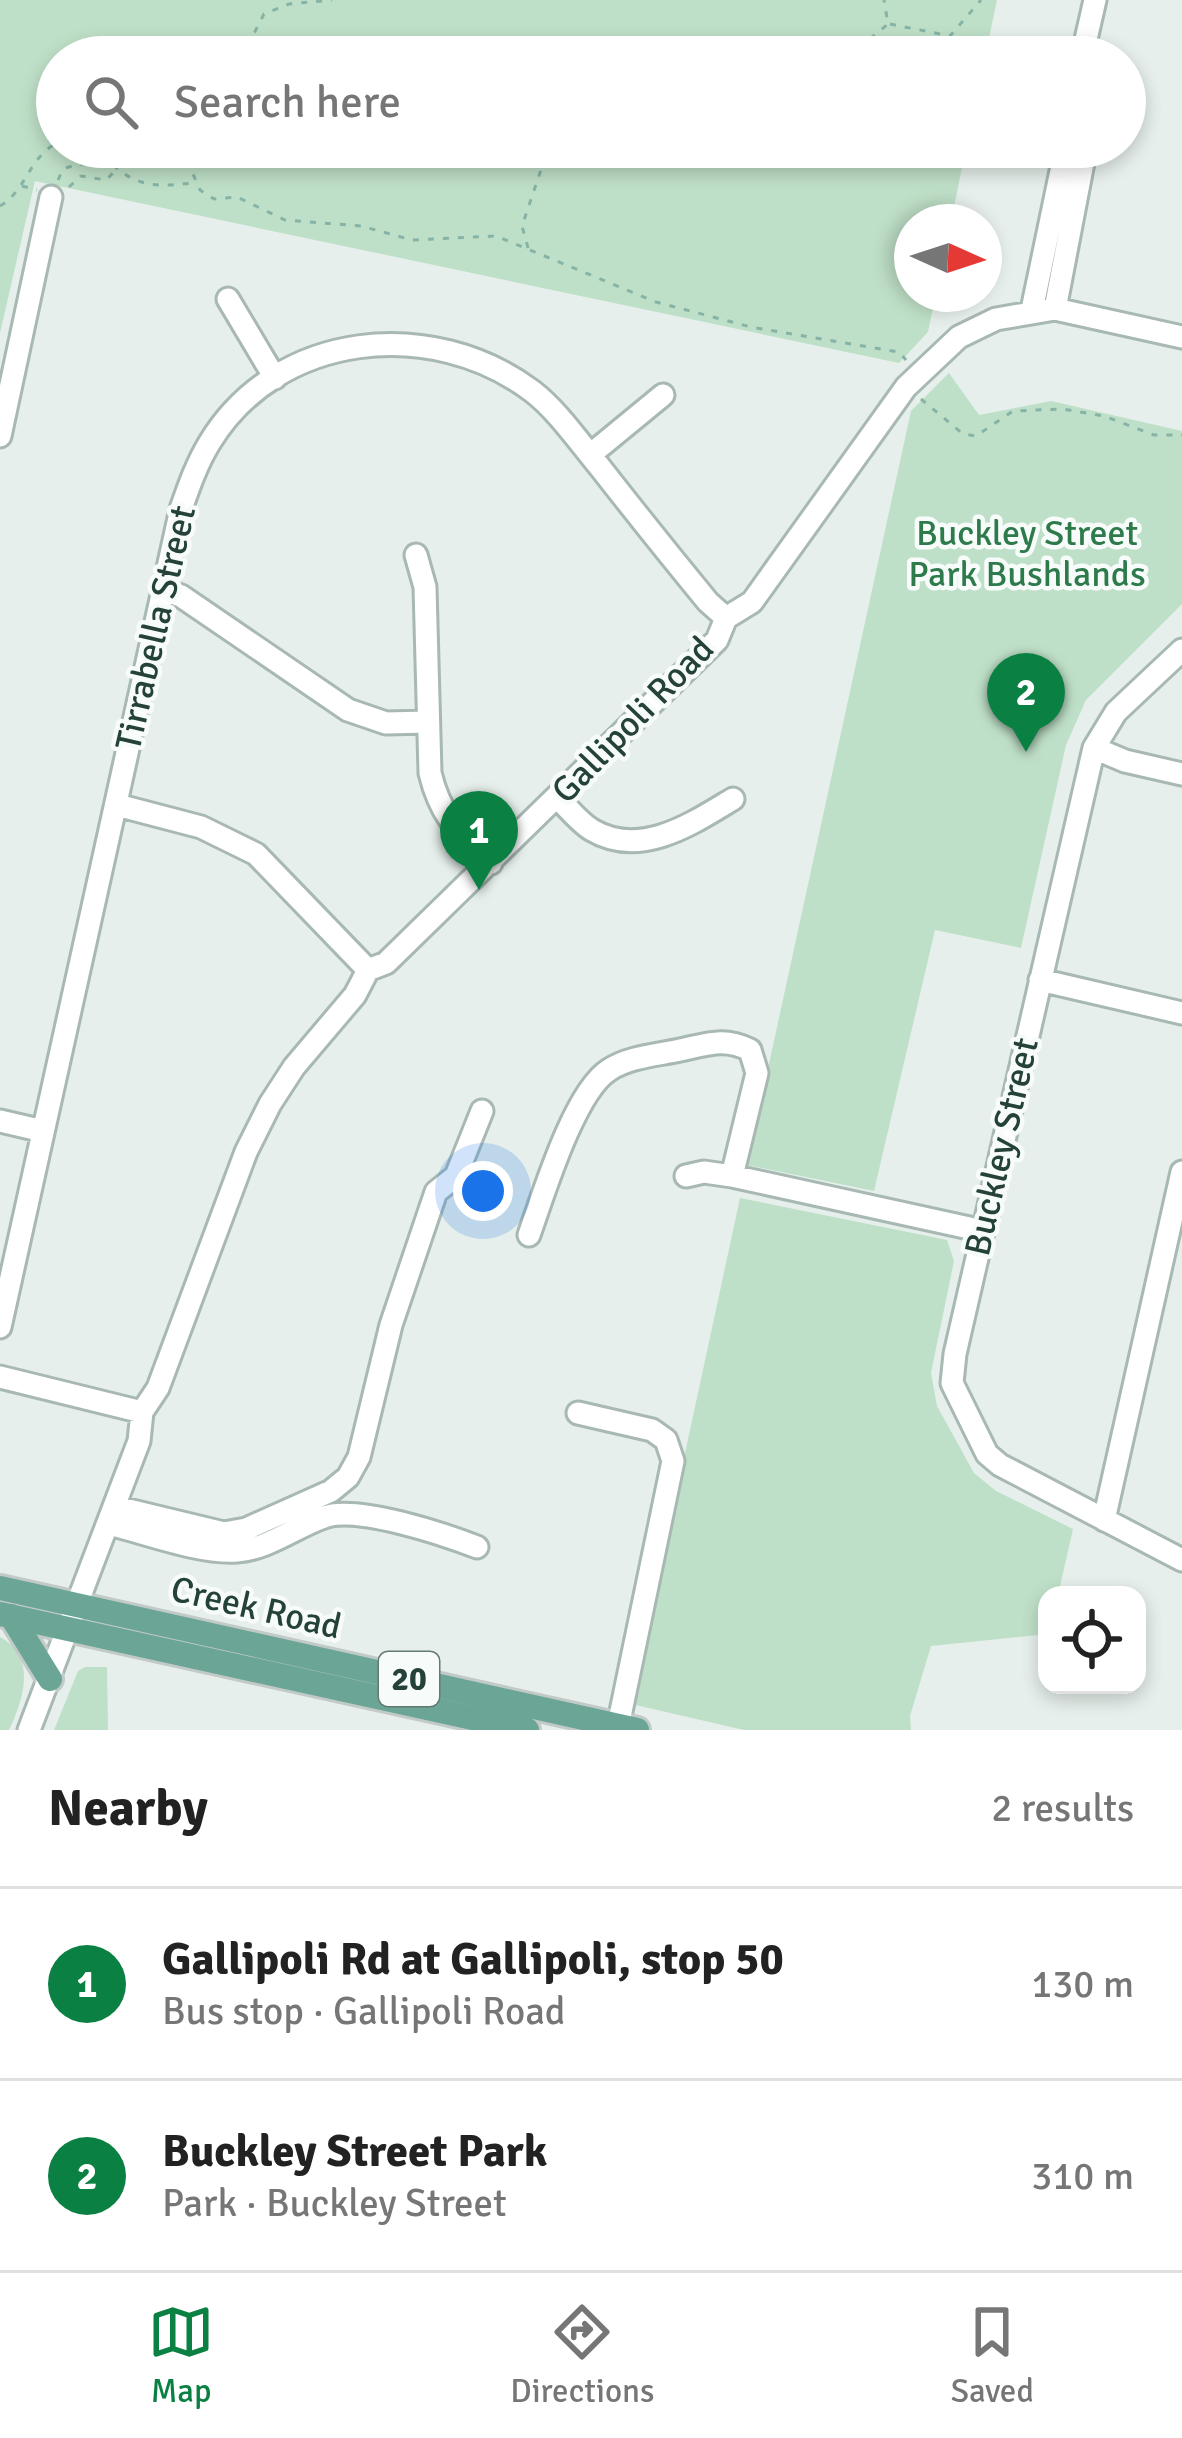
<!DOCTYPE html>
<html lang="en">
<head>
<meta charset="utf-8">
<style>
  :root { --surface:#fff; --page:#f2f2f2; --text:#222; --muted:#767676; --line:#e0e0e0; --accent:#0b8043 }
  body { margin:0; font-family:Signika,sans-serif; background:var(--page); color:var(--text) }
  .controls { position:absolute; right:36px; bottom:36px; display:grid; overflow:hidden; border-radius:24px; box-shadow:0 6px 18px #0003 }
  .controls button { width:108px; height:108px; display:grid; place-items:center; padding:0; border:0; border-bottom:3px solid var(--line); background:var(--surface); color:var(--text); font:60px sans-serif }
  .compass { position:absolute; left:894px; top:204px; width:108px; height:108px; border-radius:50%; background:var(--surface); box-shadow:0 6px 18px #0003; rotate:93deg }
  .you { position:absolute; left:483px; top:1191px; width:42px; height:42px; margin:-30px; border:9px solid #fff; border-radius:50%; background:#1a73e8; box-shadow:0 0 0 18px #1a73e833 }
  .badge { display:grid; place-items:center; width:78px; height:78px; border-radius:50%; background:var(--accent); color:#fff; font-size:39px; font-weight:700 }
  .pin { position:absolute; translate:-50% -99px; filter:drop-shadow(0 3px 6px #0008) }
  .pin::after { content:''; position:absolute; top:63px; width:42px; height:36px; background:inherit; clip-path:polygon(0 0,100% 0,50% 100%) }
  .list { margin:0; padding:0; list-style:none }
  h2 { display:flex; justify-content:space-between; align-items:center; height:156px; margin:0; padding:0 48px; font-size:51px }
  h2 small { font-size:39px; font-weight:400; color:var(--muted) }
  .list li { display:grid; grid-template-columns:78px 1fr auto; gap:36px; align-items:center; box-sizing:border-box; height:192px; padding:0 48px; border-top:3px solid var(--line) }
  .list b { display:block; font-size:45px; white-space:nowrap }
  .list p { margin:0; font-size:39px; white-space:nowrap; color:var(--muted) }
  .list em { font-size:39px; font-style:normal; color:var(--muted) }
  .icon { flex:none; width:66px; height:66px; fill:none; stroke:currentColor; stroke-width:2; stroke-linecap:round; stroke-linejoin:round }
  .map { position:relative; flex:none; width:1182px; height:1730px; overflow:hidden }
  .search { position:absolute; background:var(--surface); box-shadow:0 6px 18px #0003; left:36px; right:36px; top:36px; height:132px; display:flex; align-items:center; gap:30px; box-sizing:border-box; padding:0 42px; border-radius:66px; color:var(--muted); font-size:45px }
  .sheet { height:540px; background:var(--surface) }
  nav { display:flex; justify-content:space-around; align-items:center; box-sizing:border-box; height:168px; border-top:3px solid var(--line); background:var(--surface); font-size:33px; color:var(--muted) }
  nav a { display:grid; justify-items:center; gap:6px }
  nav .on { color:var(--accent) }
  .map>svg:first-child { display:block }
</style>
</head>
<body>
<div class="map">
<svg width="1182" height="1730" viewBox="0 0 1182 1730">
  <rect width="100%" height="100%" fill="#e6efeb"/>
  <path fill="#bfe0c8" d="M0,0H997L985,57H57V147H966L951,222H912V294H936L928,332L899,363L35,181L0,333Z
    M949,373L979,415L1051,401L1182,431V604L1086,700L1066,745L1021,948L935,930L874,1191L747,1165L911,411Z
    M740,1198L947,1240L954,1261L931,1373L937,1406L974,1473L996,1491L1073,1529L1058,1595H1047V1634L931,1646L910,1716L911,1730H744L631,1704Z
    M0,1637C37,1656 24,1699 9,1730H0Z
    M85,1667H107L108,1730H54L78,1671Z"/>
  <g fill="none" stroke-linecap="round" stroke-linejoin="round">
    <g stroke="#a8b8b2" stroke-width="27">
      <path id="minor" d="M1082,57L1095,0
        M228,299L275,378
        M1055,309L1086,147
        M1032,310L1066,147
        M0,436L51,197
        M590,455L663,395
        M416,555L425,587L430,773C441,818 459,832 491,863
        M164,590L181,596L348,710L386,723L428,722
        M1182,650L1116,712L1094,748L955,1354L952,1383L987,1454L1000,1465L1182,1560
        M1094,748L1125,761L1182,774
        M558,798C568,808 580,823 592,830C641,859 693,823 733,799
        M117,805L201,827L256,854L368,970
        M1040,980L1182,1013
        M0,1121L43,1131
        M686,1176L704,1172L732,1176L983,1231
        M529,1235C543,1196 574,1092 609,1070C628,1057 657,1055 680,1050C708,1044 725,1037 750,1050L757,1073L732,1176
        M0,1327L181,509C189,486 197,463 210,442C278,331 432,316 532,391C557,410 579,442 599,466C635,512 671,557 708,602L726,618
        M0,1377L142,1412
        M578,1413L652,1430L666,1440L673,1461L618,1726
        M116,1507L224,1533L246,1529L331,1491L348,1477L359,1457L391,1325L436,1192L456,1176L482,1111
        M1104,1520L1182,1172
        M109,1524C146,1533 201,1554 237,1551C268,1549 295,1527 324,1517C357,1505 443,1534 477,1547
        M29,1730L139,1441L142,1412L158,1388L246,1152L270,1104L294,1067L355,995L368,970L386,963L717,640L726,618L752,602L906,387L959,337L996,319L1055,309L1182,337"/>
    </g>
    <g stroke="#c2cac8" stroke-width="30">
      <path id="major" d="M0,1588L637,1730
        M0,1614L527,1730
        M11,1616L50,1679"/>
    </g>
    <path stroke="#86b3a5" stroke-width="3" stroke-dasharray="6 9" stroke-linecap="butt" d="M890,24L950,36L981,0
      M238,57L245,51L264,14L289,4L332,0
      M770,57L803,38H871L888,24L884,0
      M181,147L200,190L214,199L237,197L285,220L361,226L412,240L496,236L656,302L751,327L899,352L906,360
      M113,165C140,189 160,186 193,183
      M58,180L63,169C93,157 114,172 137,147
      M22,186L37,190
      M69,187L81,176L106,180L116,170
      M0,206C26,191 29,157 57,143
      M528,248L522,226L545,158L542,147
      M921,399L963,434L976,436L1013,411L1063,409L1104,416L1154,435H1182"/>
    <use href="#minor" stroke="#fff" stroke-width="21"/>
    <use href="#major" stroke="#6aa596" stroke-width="24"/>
  </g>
  <g text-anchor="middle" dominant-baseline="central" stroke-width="9" stroke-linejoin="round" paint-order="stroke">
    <rect fill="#f7fbf9" stroke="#637a73" stroke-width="3" x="379" y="1652" width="60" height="54" rx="9"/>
    <g font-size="33" font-weight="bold" fill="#24423a">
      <text x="409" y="1679">20</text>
    </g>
    <g font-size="36" fill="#2d7a4b" stroke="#f7fbf9">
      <text x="1027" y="533">Buckley Street<tspan x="1027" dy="41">Park Bushlands</tspan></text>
    </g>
    <g font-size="36" fill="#24423a" stroke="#f7fbf9">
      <text transform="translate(156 628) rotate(-77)">Tirrabella Street</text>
      <text transform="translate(633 720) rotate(-46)">Gallipoli Road</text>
      <text transform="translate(1002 1147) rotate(-77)">Buckley Street</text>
      <text transform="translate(256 1608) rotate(13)">Creek Road</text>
    </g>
  </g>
</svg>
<div class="controls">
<button><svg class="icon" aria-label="locate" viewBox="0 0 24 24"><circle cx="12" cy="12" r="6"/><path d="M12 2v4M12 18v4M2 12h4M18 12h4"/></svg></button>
</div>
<svg class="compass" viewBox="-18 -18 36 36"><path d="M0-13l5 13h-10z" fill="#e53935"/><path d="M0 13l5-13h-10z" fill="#767676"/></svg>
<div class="you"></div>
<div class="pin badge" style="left:479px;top:890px">1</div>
<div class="pin badge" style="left:1026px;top:752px">2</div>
<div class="search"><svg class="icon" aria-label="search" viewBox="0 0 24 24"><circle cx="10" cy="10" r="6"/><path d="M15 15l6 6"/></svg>Search here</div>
</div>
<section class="sheet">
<h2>Nearby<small>2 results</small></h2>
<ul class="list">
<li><span class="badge">1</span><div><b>Gallipoli Rd at Gallipoli, stop 50</b><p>Bus stop · Gallipoli Road</p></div><em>130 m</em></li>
<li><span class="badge">2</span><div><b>Buckley Street Park</b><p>Park · Buckley Street</p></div><em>310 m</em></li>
</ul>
</section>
<nav>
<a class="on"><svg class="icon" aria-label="map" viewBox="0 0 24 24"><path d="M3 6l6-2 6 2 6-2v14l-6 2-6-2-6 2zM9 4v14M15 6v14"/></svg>Map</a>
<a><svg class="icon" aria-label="directions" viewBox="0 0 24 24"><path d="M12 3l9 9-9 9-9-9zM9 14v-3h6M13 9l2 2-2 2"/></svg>Directions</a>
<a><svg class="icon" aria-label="saved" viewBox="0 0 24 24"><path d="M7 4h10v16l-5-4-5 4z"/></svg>Saved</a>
</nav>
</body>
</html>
